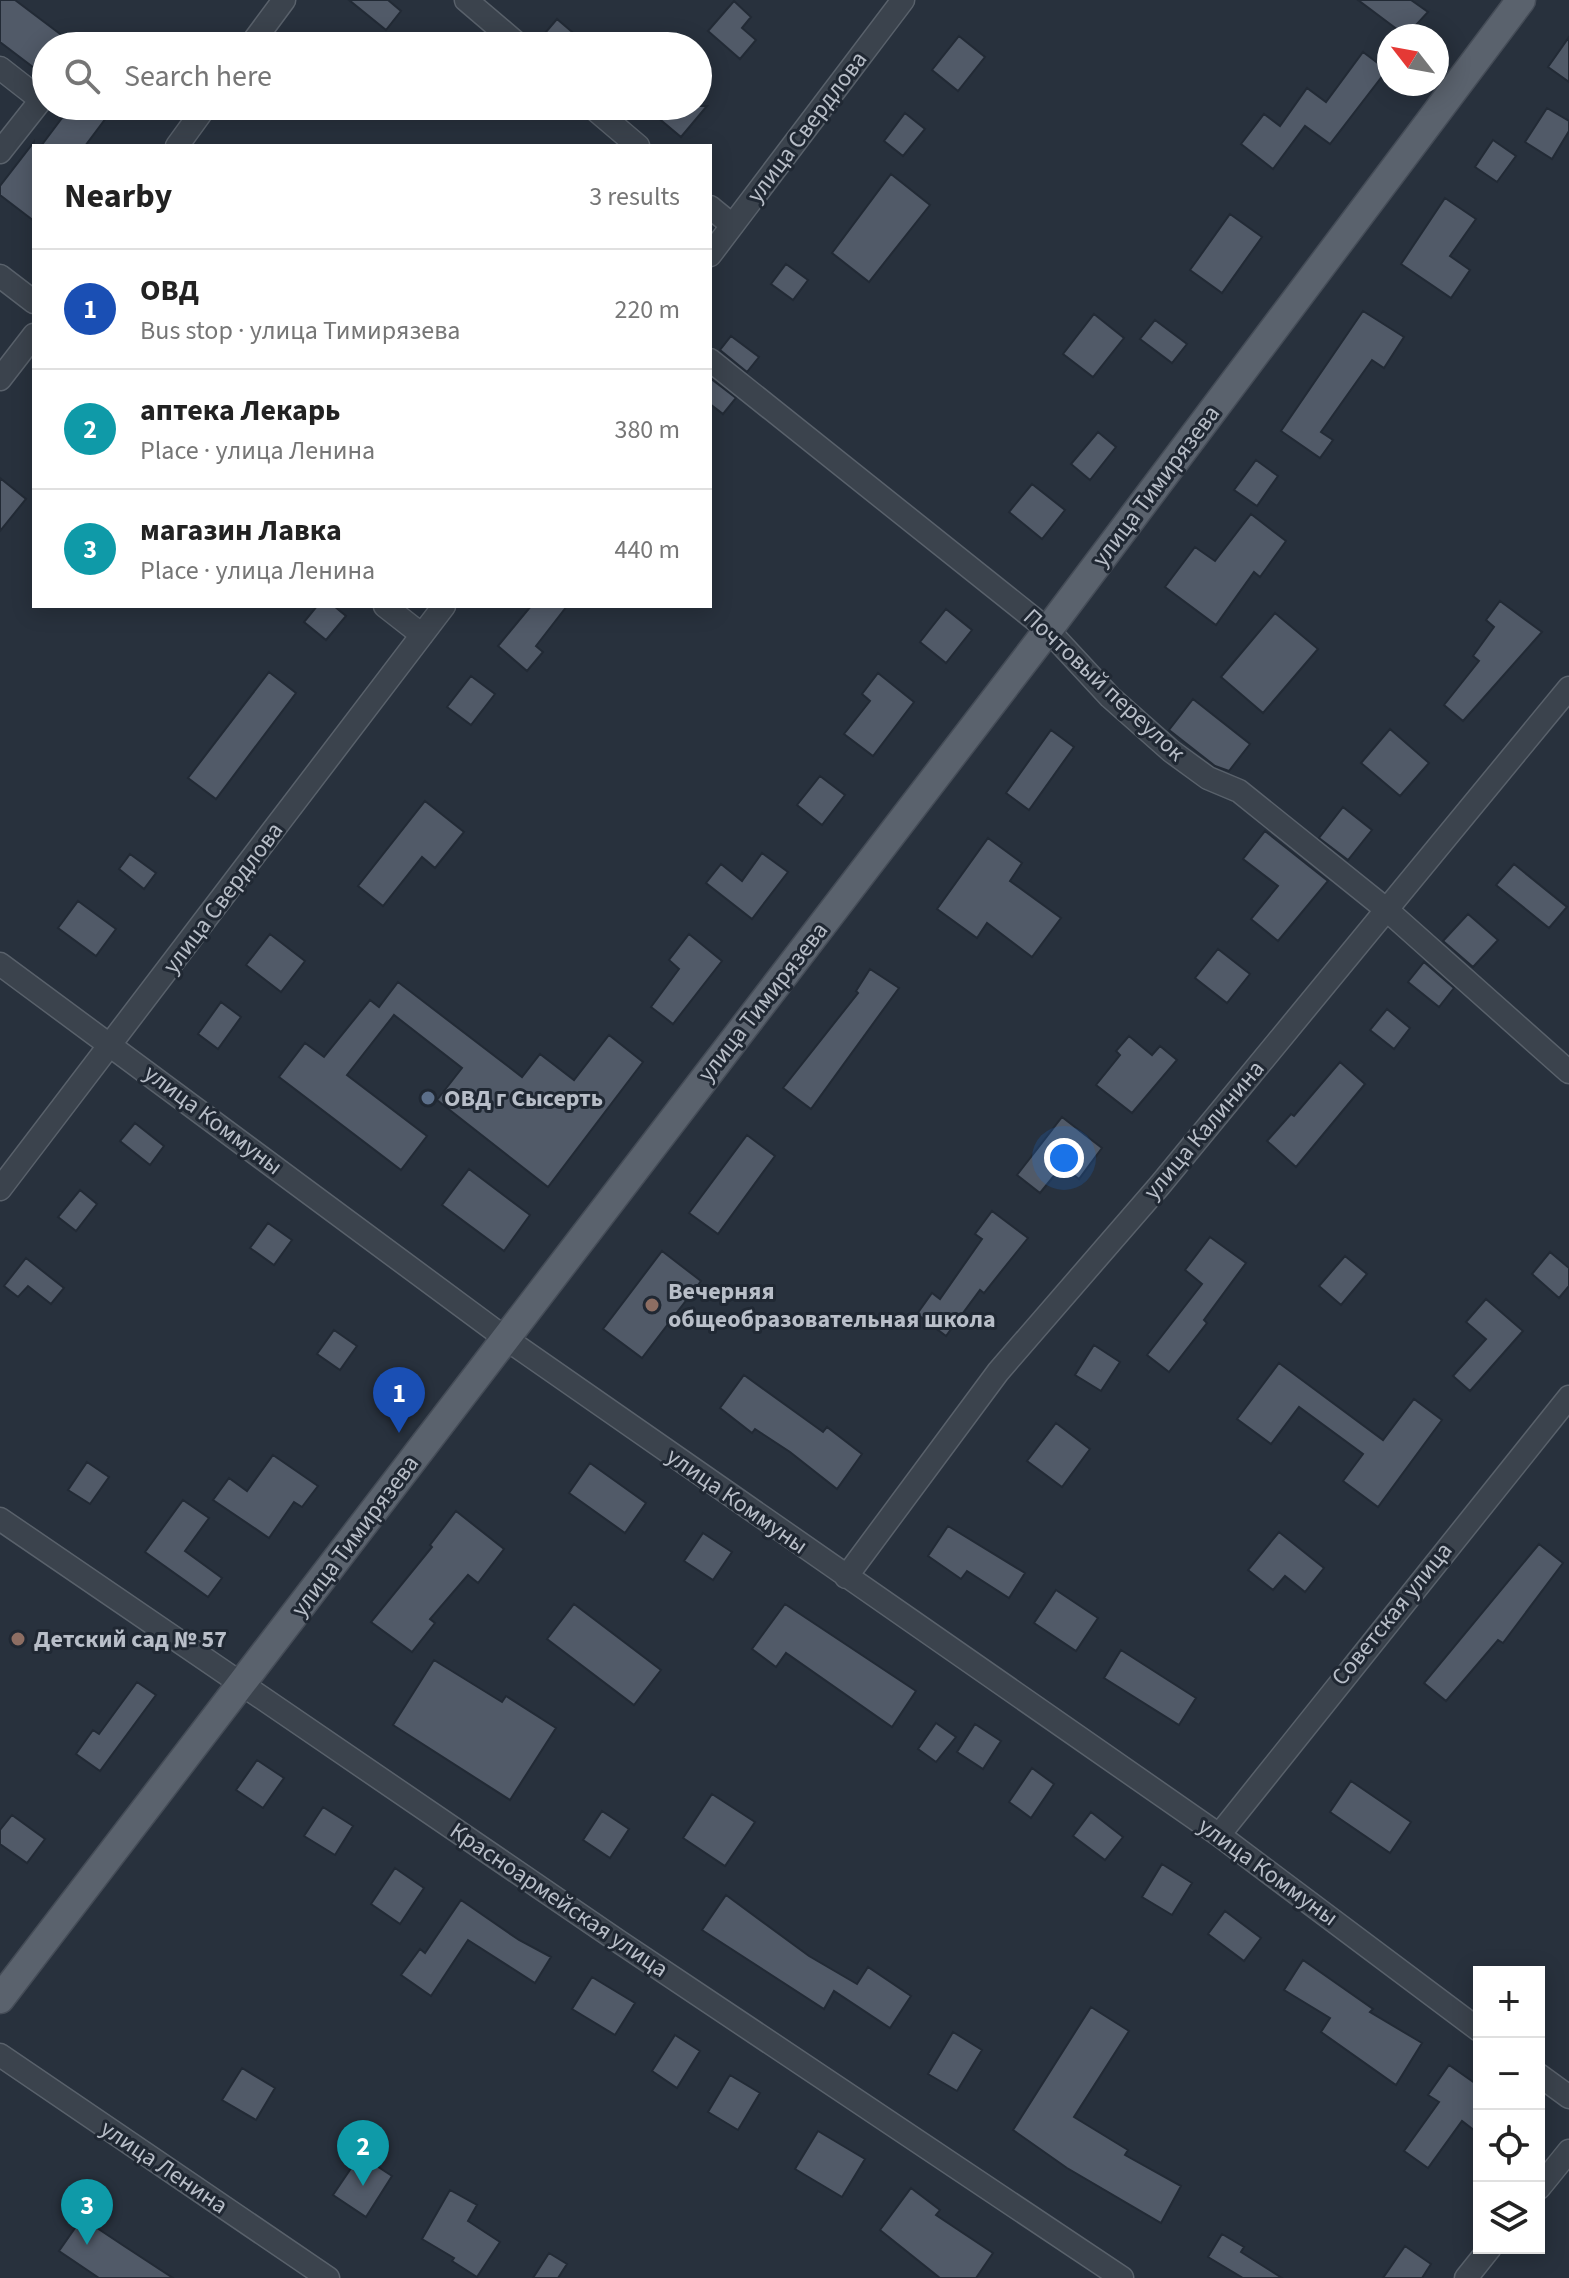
<!DOCTYPE html>
<html lang="en">
<head>
<meta charset="utf-8">
<style>
  :root { --surface:#fff; --page:#f6f6f6; --text:#222; --muted:#767676; --line:#e0e0e0; --accent:#db2777 }
  body { margin:0; font-family:"Source Sans 3",sans-serif; background:var(--page); color:var(--text) }
  .controls { position:absolute; right:24px; bottom:24px; display:grid; overflow:hidden; border-radius:0px; box-shadow:0 4px 20px #0003 }
  .controls button { width:72px; height:72px; display:grid; place-items:center; padding:0; border:0; border-bottom:2px solid var(--line); background:var(--surface); color:var(--text); font:40px sans-serif }
  .compass { position:absolute; left:1377px; top:24px; width:72px; height:72px; border-radius:50%; background:var(--surface); box-shadow:0 4px 20px #0003; rotate:301deg }
  .you { position:absolute; left:1064px; top:1158px; width:28px; height:28px; margin:-20px; border:6px solid #fff; border-radius:50%; background:#1a73e8; box-shadow:0 0 0 12px #1a73e833 }
  .badge { display:grid; place-items:center; width:52px; height:52px; border-radius:50%; background:var(--accent); color:#fff; font-size:26px; font-weight:700 }
  .pin { position:absolute; translate:-50% -66px; filter:drop-shadow(0 2px 4px #0008) }
  .pin::after { content:''; position:absolute; top:42px; width:28px; height:24px; background:inherit; clip-path:polygon(0 0,100% 0,50% 100%) }
  .list { margin:0; padding:0; list-style:none }
  h2 { display:flex; justify-content:space-between; align-items:center; height:104px; margin:0; padding:0 32px; font-size:34px }
  h2 small { font-size:26px; font-weight:400; color:var(--muted) }
  .list li { display:grid; grid-template-columns:52px 1fr auto; gap:24px; align-items:center; box-sizing:border-box; height:120px; padding:0 32px; border-top:2px solid var(--line) }
  .list b { display:block; font-size:30px; white-space:nowrap }
  .list p { margin:0; font-size:26px; white-space:nowrap; color:var(--muted) }
  .list em { font-size:26px; font-style:normal; color:var(--muted) }
  .icon { flex:none; width:44px; height:44px; fill:none; stroke:currentColor; stroke-width:2; stroke-linecap:round; stroke-linejoin:round }
  .map { position:relative; flex:none; width:1569px; height:2278px; overflow:hidden }
  .search { position:absolute; background:var(--surface); box-shadow:0 4px 20px #0003; left:32px; top:32px; width:680px; height:88px; display:flex; align-items:center; gap:20px; box-sizing:border-box; padding:0 28px; border-radius:44px; color:var(--muted); font-size:30px }
  .panel { position:absolute; background:var(--surface); box-shadow:0 4px 20px #0003; left:32px; top:144px; width:680px; height:464px; border-radius:0px }
  .map>svg:first-child { display:block }
</style>
</head>
<body>
<div class="map">
<svg width="1569" height="2278" viewBox="0 0 1569 2278">
  <rect width="100%" height="100%" fill="#28313d"/>
  <path fill="#515a68" stroke="#222a35" stroke-width="2" d="M0,0H15L76,46H46V77L0,42Z
    M349,0H388L401,11L386,30Z
    M1358,0H1411L1428,12L1406,36Z
    M734,1L751,17L742,28L756,40L740,59L708,31Z
    M557,19L578,37L570,46H534Z
    M959,36L985,57L958,91L932,70Z
    M1569,37V82L1548,67Z
    M1363,52L1387,70L1330,144L1305,126L1273,169L1241,144L1264,114L1280,126L1307,88L1326,102Z
    M71,106H115L85,146H41Z
    M644,106H707L681,137Z
    M1547,108L1569,121V131L1552,159L1525,142Z
    M905,113L925,129L903,156L884,141Z
    M1493,140L1516,156L1497,182L1475,167Z
    M34,142V221L0,195V186Z
    M891,174L930,205L869,282L832,253Z
    M1445,198L1476,219L1450,256L1470,270L1451,298L1401,264Z
    M1230,214L1262,237L1222,293L1190,270Z
    M786,264L808,280L793,300L771,284Z
    M1363,311L1404,337L1384,368L1372,360L1321,432L1333,440L1320,458L1281,431Z
    M1094,314L1124,338L1093,377L1063,354Z
    M1155,320L1187,344L1172,363L1140,339Z
    M731,336L759,357L747,372L720,350Z
    M710,378L736,398L723,414L710,404Z
    M1098,432L1116,447L1090,480L1071,464Z
    M1256,460L1278,476L1257,506L1234,490Z
    M0,478L26,499L0,531Z
    M1032,484L1065,510L1042,539L1009,512Z
    M1251,514L1286,541L1260,577L1254,572L1216,625L1165,587L1195,547L1215,561Z
    M1500,601L1542,632L1463,721L1444,705L1479,661L1473,656L1494,627L1486,620Z
    M317,606H334L346,616L326,640L304,622Z
    M531,606H567L536,646L543,652L527,671L498,646Z
    M946,609L972,630L946,663L920,642Z
    M1275,613L1318,649L1263,713L1221,677Z
    M269,672L296,693L216,799L188,778Z
    M878,673L914,702L873,756L844,734L870,701L862,694Z
    M471,676L495,694L471,725L447,707Z
    M1193,699L1250,744L1229,771L1215,766L1169,730Z
    M1390,729L1429,763L1400,796L1361,763Z
    M1051,730L1074,747L1029,810L1006,793Z
    M820,776L845,795L822,825L797,805Z
    M425,801L464,832L435,868L422,857L383,906L358,886Z
    M1343,807L1372,830L1348,860L1319,838Z
    M1265,831L1328,881L1278,941L1251,919L1278,886L1243,859Z
    M988,838L1022,863L1010,881L1061,918L1032,957L987,923L977,938L937,909Z
    M762,853L788,872L752,919L706,883L721,864L742,881Z
    M130,854L156,873L144,889L119,869Z
    M1514,864L1567,907L1549,928L1496,885Z
    M78,901L116,929L96,956L58,928Z
    M1468,914L1498,940L1473,967L1443,941Z
    M270,934L305,961L281,992L246,965Z
    M689,934L722,961L673,1024L651,1007L679,969L669,960Z
    M1218,949L1250,974L1227,1003L1195,978Z
    M1424,962L1454,988L1439,1007L1408,982Z
    M870,969L899,988L811,1109L783,1088L858,993L856,991Z
    M398,982L522,1077L540,1054L574,1080L609,1035L643,1062L548,1187L437,1100L462,1068L394,1015L347,1075L427,1136L401,1170L279,1077L305,1043L324,1057L370,1000L379,1007Z
    M221,1002L241,1017L218,1049L198,1034Z
    M1387,1009L1410,1028L1394,1049L1370,1030Z
    M1129,1036L1152,1055L1160,1046L1177,1060L1132,1113L1096,1085L1120,1055L1116,1051Z
    M1340,1062L1365,1084L1296,1167L1267,1141L1291,1114L1294,1116Z
    M1062,1117L1102,1148L1079,1179L1062,1166L1040,1193L1017,1175Z
    M135,1123L164,1146L150,1165L120,1141Z
    M747,1135L775,1156L718,1234L689,1213Z
    M469,1169L530,1215L504,1251L442,1205Z
    M80,1190L97,1204L76,1231L58,1217Z
    M992,1211L1028,1238L984,1293L980,1290L946,1336L917,1314L932,1293L940,1299L982,1239L975,1234Z
    M268,1223L292,1240L274,1265L250,1248Z
    M1210,1237L1246,1263L1204,1320L1207,1323L1169,1372L1147,1355L1202,1284L1185,1270Z
    M662,1251L701,1281L642,1358L603,1329Z
    M1550,1252L1569,1268V1286L1559,1298L1532,1274Z
    M1345,1256L1367,1274L1341,1305L1319,1286Z
    M26,1258L64,1288L51,1304L28,1286L18,1297L4,1286Z
    M1486,1299L1523,1331L1470,1391L1453,1376L1486,1339L1466,1322Z
    M334,1330L357,1346L340,1370L317,1354Z
    M1094,1345L1120,1362L1101,1391L1075,1375Z
    M1279,1363L1383,1440L1414,1399L1442,1420L1378,1507L1343,1481L1363,1454L1299,1407L1271,1444L1237,1419Z
    M744,1375L823,1432L827,1427L862,1454L837,1489L790,1452L755,1429L752,1433L720,1408Z
    M1056,1423L1090,1449L1062,1487L1027,1461Z
    M273,1455L318,1486L302,1507L294,1502L269,1538L213,1500L229,1478L247,1491Z
    M87,1462L109,1477L90,1504L68,1490Z
    M590,1463L646,1503L625,1533L569,1493Z
    M183,1500L209,1518L185,1551L222,1578L208,1597L145,1552Z
    M456,1511L504,1549L478,1583L468,1575L430,1619L435,1623L412,1652L371,1622L432,1547L430,1545Z
    M948,1526L1025,1573L1009,1598L967,1571L961,1579L928,1556Z
    M1279,1532L1324,1568L1305,1592L1285,1576L1273,1590L1248,1570Z
    M703,1533L732,1552L713,1580L684,1561Z
    M1539,1544L1563,1563L1503,1643L1498,1640L1446,1701L1424,1683Z
    M1056,1590L1098,1618L1076,1651L1034,1623Z
    M574,1604L661,1670L634,1705L547,1639Z
    M785,1604L916,1691L892,1727L786,1653L776,1667L752,1649Z
    M1121,1650L1196,1698L1179,1725L1104,1678Z
    M434,1660L502,1702L506,1696L556,1728L510,1800L393,1725Z
    M137,1682L156,1695L100,1771L76,1754L93,1730L99,1734Z
    M936,1723L956,1737L936,1762L918,1749Z
    M975,1724L1001,1741L983,1769L957,1752Z
    M257,1760L284,1778L263,1808L236,1790Z
    M1032,1768L1054,1784L1031,1818L1009,1802Z
    M1351,1781L1411,1822L1390,1853L1330,1812Z
    M712,1794L755,1822L725,1866L683,1838Z
    M323,1807L353,1826L335,1855L304,1836Z
    M602,1811L629,1829L610,1858L583,1840Z
    M1091,1812L1123,1837L1105,1860L1073,1836Z
    M12,1815L45,1839L27,1863L0,1844V1830Z
    M1162,1864L1192,1883L1172,1915L1142,1897Z
    M395,1868L424,1888L400,1924L371,1904Z
    M726,1895L809,1956L857,1984L868,1967L911,1996L890,2028L834,1991L824,2009L702,1930Z
    M461,1900L519,1940L551,1957L535,1983L468,1940L431,1996L401,1975L420,1949L425,1953Z
    M1225,1911L1261,1938L1244,1961L1208,1934Z
    M1303,1960L1373,2009L1370,2012L1422,2043L1396,2085L1321,2032L1330,2018L1284,1990Z
    M592,1977L635,2003L615,2035L572,2009Z
    M1091,2007L1129,2031L1074,2117L1128,2150L1125,2155L1181,2186L1161,2223L1067,2168L1013,2130Z
    M953,2032L982,2050L957,2091L928,2074Z
    M675,2035L700,2051L677,2088L652,2071Z
    M1449,2065L1479,2086V2134L1462,2121L1428,2168L1404,2151L1439,2102L1428,2095Z
    M242,2068L275,2088L256,2120L222,2100Z
    M730,2075L760,2093L738,2130L708,2112Z
    M818,2131L865,2159L842,2197L795,2169Z
    M360,2155L392,2176L366,2217L333,2195Z
    M911,2188L940,2210L936,2215L993,2253L976,2278H940L880,2230Z
    M450,2190L477,2205L468,2221L500,2242L477,2277L452,2261L454,2258L422,2239Z
    M82,2218L121,2244L173,2278H99L59,2251Z
    M1222,2234L1244,2247L1241,2252L1282,2278H1243L1208,2257Z
    M1405,2246L1431,2264L1422,2278H1383Z
    M549,2253L567,2264L558,2278H533Z"/>
  <g fill="none" stroke-linecap="round" stroke-linejoin="round">
    <g stroke="#59616b" stroke-width="25">
      <path id="minor" d="M466,0L520,46
        M250,46L284,0
        M0,68L41,100L0,152
        M591,106L638,146
        M177,146L206,106
        M710,207L732,225
        M710,255L903,0
        M0,276L34,302
        M710,360L1048,630L1110,697L1171,751L1208,778L1239,791L1387,910L1569,1072
        M0,379L34,335
        M385,606L422,635
        M0,964L505,1338L1219,1835L1479,2030
        M0,1189L444,606
        M0,1519L618,1941L1122,2278
        M846,1577L998,1372L1160,1185L1569,688
        M1219,1835L1569,1397
        M0,2055L328,2278
        M1539,2075L1569,2097
        M1539,2188L1569,2151
        M1466,2278L1490,2248"/>
    </g>
    <g stroke="#454c57" stroke-width="31">
      <path id="major" d="M0,1999L1048,630L1521,0"/>
    </g>
    <use href="#minor" stroke="#3b434d" stroke-width="22"/>
    <use href="#major" stroke="#5a626d" stroke-width="28"/>
  </g>
  <circle fill="#5c6f8a" stroke="#202833" stroke-width="3" cx="428" cy="1098" r="8"/>
  <g fill="#8d6e63" stroke="#202833" stroke-width="3">
    <circle cx="652" cy="1305" r="8"/>
    <circle cx="18" cy="1639" r="8"/>
  </g>
  <g text-anchor="middle" dominant-baseline="central" stroke-width="6" stroke-linejoin="round" paint-order="stroke">
    <g font-size="24" fill="#b8bec8" stroke="#202833">
      <text transform="translate(807 127) rotate(-53)">улица Свердлова</text>
      <text transform="translate(1156 486) rotate(-53)">улица Тимирязева</text>
      <text transform="translate(1104 685) rotate(43)">Почтовый переулок</text>
      <text transform="translate(223 898) rotate(-53)">улица Свердлова</text>
      <text transform="translate(763 1002) rotate(-52)">улица Тимирязева</text>
      <text transform="translate(213 1120) rotate(37)">улица Коммуны</text>
      <text transform="translate(1204 1130) rotate(-50)">улица Калинина</text>
      <text transform="translate(737 1501) rotate(35)">улица Коммуны</text>
      <text transform="translate(355 1536) rotate(-53)">улица Тимирязева</text>
      <text transform="translate(1392 1614) rotate(-51)">Советская улица</text>
      <text transform="translate(1268 1872) rotate(36)">улица Коммуны</text>
      <text transform="translate(559 1900) rotate(34)">Красноармейская улица</text>
      <text transform="translate(164 2167) rotate(34)">улица Ленина</text>
    </g>
    <g font-size="24" font-weight="bold" fill="#b8bec8" stroke="#202833" text-anchor="start">
      <text x="444" y="1098">ОВД г Сысерть</text>
      <text x="668" y="1291">Вечерняя<tspan x="668" dy="28">общеобразовательная школа</tspan></text>
      <text x="34" y="1639">Детский сад № 57</text>
    </g>
  </g>
</svg>
<div class="controls">
<button>+</button>
<button>−</button>
<button><svg class="icon" aria-label="locate" viewBox="0 0 24 24"><circle cx="12" cy="12" r="6"/><path d="M12 2v4M12 18v4M2 12h4M18 12h4"/></svg></button>
<button><svg class="icon" aria-label="layers" viewBox="0 0 24 24"><path d="M12 4l9 5-9 5-9-5zM3 14l9 5 9-5"/></svg></button>
</div>
<svg class="compass" viewBox="-18 -18 36 36"><path d="M0-13l5 13h-10z" fill="#e53935"/><path d="M0 13l5-13h-10z" fill="#767676"/></svg>
<div class="you"></div>
<div class="pin badge" style="left:399px;top:1433px;background:#1a4fb4">1</div>
<div class="pin badge" style="left:363px;top:2186px;background:#0f9aa8">2</div>
<div class="pin badge" style="left:87px;top:2245px;background:#0f9aa8">3</div>
<div class="search"><svg class="icon" aria-label="search" viewBox="0 0 24 24"><circle cx="10" cy="10" r="6"/><path d="M15 15l6 6"/></svg>Search here</div>
<section class="panel">
<h2>Nearby<small>3 results</small></h2>
<ul class="list">
<li><span class="badge" style="background:#1a4fb4">1</span><div><b>ОВД</b><p>Bus stop · улица Тимирязева</p></div><em>220 m</em></li>
<li><span class="badge" style="background:#0f9aa8">2</span><div><b>аптека Лекарь</b><p>Place · улица Ленина</p></div><em>380 m</em></li>
<li><span class="badge" style="background:#0f9aa8">3</span><div><b>магазин Лавка</b><p>Place · улица Ленина</p></div><em>440 m</em></li>
</ul>
</section>
</div>
</body>
</html>
